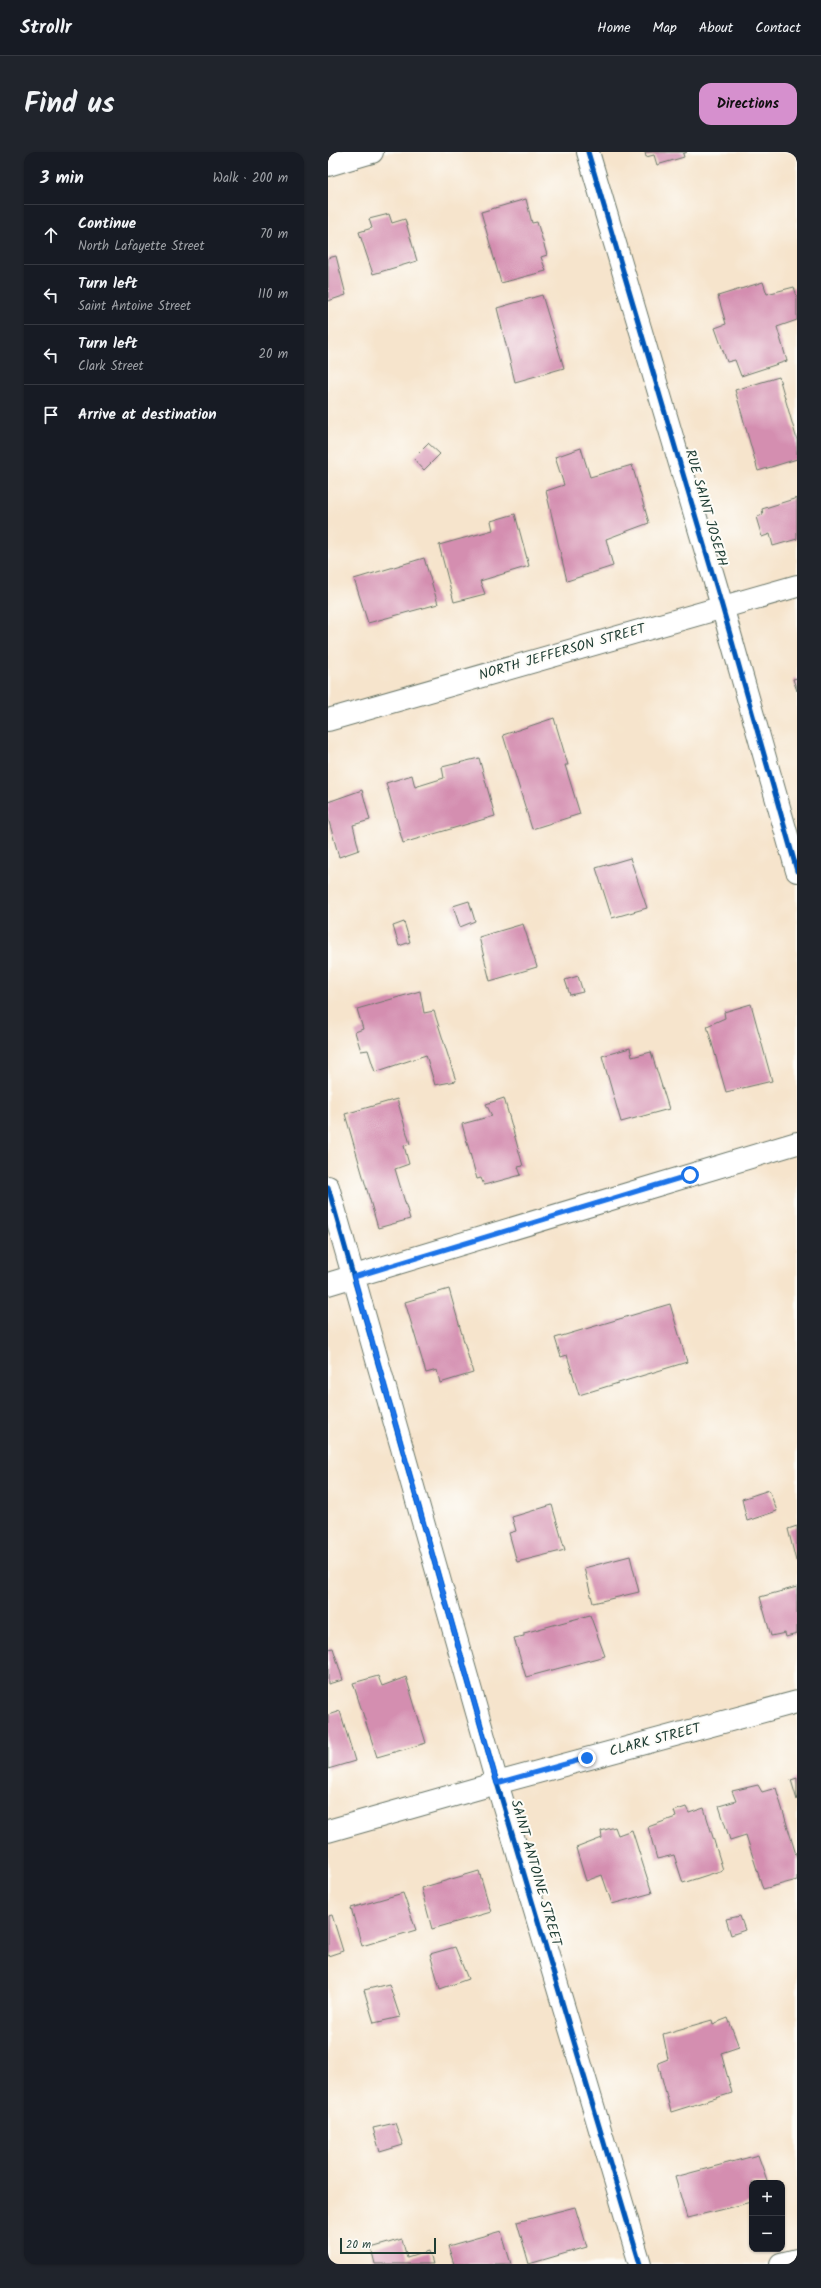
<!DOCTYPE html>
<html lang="en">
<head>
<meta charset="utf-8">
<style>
  :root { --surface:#171b24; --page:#20242c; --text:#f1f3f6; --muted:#9ea1a6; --line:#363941; --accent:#d690ce }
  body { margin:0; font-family:Kalam,sans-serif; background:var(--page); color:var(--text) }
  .controls { position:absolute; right:12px; bottom:12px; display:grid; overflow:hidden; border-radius:8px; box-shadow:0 1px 3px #0004 }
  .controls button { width:36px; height:36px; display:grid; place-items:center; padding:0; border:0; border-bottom:1px solid var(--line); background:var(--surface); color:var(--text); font:20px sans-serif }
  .scale { position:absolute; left:12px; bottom:10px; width:96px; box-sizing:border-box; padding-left:4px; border:2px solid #1f3d34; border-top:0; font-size:11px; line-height:14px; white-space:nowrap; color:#1f3d34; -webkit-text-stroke:3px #fdfcf7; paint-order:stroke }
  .stop { position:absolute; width:12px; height:12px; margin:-9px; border:3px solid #1a73e8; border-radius:50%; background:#fff }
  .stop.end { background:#1a73e8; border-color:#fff; box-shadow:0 1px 4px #0008 }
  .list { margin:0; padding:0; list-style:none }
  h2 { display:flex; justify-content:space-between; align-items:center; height:52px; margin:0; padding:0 16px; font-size:17px }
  h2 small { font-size:13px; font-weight:400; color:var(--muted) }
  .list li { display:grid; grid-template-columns:26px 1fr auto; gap:12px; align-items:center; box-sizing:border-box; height:60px; padding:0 16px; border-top:1px solid var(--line) }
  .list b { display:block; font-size:15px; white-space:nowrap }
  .list p { margin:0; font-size:13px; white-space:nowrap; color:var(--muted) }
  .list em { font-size:13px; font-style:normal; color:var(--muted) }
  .icon { flex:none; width:22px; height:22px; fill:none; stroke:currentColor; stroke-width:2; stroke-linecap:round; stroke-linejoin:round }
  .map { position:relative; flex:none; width:469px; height:2112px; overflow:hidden; border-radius:12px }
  header { display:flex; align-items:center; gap:24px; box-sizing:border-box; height:56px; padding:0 20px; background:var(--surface); border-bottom:1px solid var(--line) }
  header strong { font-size:19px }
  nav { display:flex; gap:22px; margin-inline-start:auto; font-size:14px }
  .intro { display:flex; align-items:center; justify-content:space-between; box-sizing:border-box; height:96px; padding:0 24px }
  h1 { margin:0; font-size:28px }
  .button { padding:10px 18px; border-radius:12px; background:var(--accent); color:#111; font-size:14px; font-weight:700 }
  main { display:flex; gap:24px; padding:0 24px }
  aside { flex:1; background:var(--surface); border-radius:12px; box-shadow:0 1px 3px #0004 }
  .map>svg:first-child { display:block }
</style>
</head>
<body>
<header>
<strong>Strollr</strong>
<nav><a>Home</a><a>Map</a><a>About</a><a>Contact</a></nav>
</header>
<div class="intro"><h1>Find us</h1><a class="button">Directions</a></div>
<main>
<aside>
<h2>3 min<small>Walk · 200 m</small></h2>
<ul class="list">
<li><svg class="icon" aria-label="ahead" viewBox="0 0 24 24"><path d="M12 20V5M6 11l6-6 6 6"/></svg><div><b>Continue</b><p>North Lafayette Street</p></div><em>70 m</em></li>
<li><svg class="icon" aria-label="left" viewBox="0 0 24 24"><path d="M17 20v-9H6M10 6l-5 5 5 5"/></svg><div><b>Turn left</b><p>Saint Antoine Street</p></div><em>110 m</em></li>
<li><svg class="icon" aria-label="left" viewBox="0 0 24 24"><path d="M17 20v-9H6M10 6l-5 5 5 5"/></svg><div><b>Turn left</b><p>Clark Street</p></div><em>20 m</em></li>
<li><svg class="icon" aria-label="arrive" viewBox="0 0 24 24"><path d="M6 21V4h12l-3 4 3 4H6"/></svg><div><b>Arrive at destination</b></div></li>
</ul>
</aside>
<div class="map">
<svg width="469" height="2112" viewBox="0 0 469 2112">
  <rect width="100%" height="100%" fill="#fdfcf7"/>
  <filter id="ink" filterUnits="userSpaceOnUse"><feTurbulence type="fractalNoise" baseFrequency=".025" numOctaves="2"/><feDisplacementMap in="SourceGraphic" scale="8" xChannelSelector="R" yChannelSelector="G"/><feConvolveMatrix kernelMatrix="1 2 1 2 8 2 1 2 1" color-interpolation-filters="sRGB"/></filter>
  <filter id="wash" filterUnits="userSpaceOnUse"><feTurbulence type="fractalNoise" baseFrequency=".012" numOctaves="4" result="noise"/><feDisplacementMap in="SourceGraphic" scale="16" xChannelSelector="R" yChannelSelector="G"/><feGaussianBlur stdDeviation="0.9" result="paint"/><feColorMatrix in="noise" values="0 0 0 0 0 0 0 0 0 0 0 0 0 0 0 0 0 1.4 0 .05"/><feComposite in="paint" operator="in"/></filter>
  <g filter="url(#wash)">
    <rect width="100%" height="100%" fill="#f6e4cc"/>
    <g id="blocks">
      <path fill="#d48eb0" d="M317,0H359L355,2L356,5L329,13L326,3L318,5Z
        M198,47L204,71L209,70L219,103L213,105L218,119L173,131L153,60Z
        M61,62L64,71L77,67L89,109L45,122L31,80L44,76L41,67Z
        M8,104L18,143L0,149V106Z
        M435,130L439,142L466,135L469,144V168L449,175L459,209L413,224L407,208L399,210L387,176L398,172L390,144Z
        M214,143L236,216L187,230L169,156Z
        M451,225L469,288V307L430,319L407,238Z
        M100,291L112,302L96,318L85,306Z
        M253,296L262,325L304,313L321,371L278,387L285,414L239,429L218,339L236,333L227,305Z
        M469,346V387L445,394L442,382L434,385L428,365L435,363L434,357Z
        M187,362L201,414L152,429L157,442L126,450L111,393L165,378L163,369Z
        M96,406L110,452L40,471L26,427Z
        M469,526V539L465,527Z
        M226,566L240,613H237L252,662L204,677L175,583Z
        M151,606L167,664L75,691L58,631L84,623L87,635L116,626L114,615Z
        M34,638L42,668L25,673L31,698L11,705L0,666V650Z
        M302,706L319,756L284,766L268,716Z
        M141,749L147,769L132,775L125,754Z
        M76,770L82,790L71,794L65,774Z
        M195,772L209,815L162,829L151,785Z
        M250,824L255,840L242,843L237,828Z
        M92,839L96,861L106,859L128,929L107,933L98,903L47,920L40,898L33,899L27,880L35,877L29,857Z
        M423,852L444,929L398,940L379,874L397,866L396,860Z
        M302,896L304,905L323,900L341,957L293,970L274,904Z
        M176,946L195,1014L190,1015L193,1023L156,1033L153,1026L149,1027L134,972L164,964L158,952Z
        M69,947L82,992L76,994L81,1012L67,1017L82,1067L50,1076L17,962Z
        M121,1137L145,1221L112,1231L109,1218L98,1221L77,1150Z
        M342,1152L359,1210L251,1243L239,1203L233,1205L227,1186Z
        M441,1338L449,1359L419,1369L414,1347Z
        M224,1353L237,1398L189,1410L181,1381L188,1379L184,1365Z
        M469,1374V1409H468L460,1377Z
        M302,1404L311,1440L265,1451L256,1416Z
        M469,1435V1482L458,1485L457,1481L443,1484L432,1445Z
        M262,1463L277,1504L198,1525L186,1486L196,1484V1481Z
        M5,1496L15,1528L0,1532V1497Z
        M50,1524L54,1534L78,1525L98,1591L49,1605L25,1531Z
        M12,1559L27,1609L0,1617V1563Z
        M469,1626V1648L463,1628Z
        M430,1633L434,1640L448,1636L469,1706V1728L435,1737L418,1683L402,1688L391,1654L408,1649L404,1639Z
        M358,1655L361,1661L376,1656L395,1718L355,1731L346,1703L329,1707L320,1675L348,1665L346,1659Z
        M287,1675L290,1683L304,1678L324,1741L284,1752L274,1723L258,1729L248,1696L274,1686L273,1679Z
        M151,1719L163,1760L104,1777L93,1736Z
        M75,1741L88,1778L34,1794L23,1756Z
        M4,1763L15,1799L0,1804V1764Z
        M412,1764L417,1778L403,1783L398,1767Z
        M127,1795L140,1827L112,1837L102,1802Z
        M61,1832L72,1865L46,1871L36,1838Z
        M400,1866L411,1895L393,1901L404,1941L343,1960L330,1911L340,1907L335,1882L384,1868L385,1872Z
        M67,1971L75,1993L52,2000L45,1976Z
        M430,2003L440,2031H424V2050L359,2066L347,2025Z
        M247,2055L259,2095L201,2112L189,2070Z
        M173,2079L183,2112H126L120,2094Z
        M74,2087L79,2106L101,2099L105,2112H47L43,2096Z"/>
    </g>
  </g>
  <g filter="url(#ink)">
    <use href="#blocks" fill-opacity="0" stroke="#6a7769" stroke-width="1"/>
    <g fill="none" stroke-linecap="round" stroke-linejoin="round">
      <g stroke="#6a7769" stroke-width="24">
        <path id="minor" d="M260,0L394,454L469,719
          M0,13L44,0
          M0,568L469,434
          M0,1035L169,1631L312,2112
          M0,1132L469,991
          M0,1679L169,1631L469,1550
          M453,2112L469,2108"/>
      </g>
      <use href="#minor" stroke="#fff" stroke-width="22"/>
      <g stroke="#fdfcf7" stroke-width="8">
        <path id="cycleway" d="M260,0L394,454L469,719
          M0,1035L169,1631L312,2112"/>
      </g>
      <use href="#cycleway" stroke="#0057b8" stroke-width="5"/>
    </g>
  </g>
  <g fill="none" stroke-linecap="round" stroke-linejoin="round" filter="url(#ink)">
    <path stroke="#1a73e8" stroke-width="5" d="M259,1606L169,1631L26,1125L362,1023"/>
  </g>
  <g text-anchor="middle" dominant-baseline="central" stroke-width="4" stroke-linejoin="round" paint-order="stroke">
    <g font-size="14" fill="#1f3d34" stroke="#fdfcf7">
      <text transform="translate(378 356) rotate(74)">RUE SAINT JOSEPH</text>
      <text transform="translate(234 500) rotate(-16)">NORTH JEFFERSON STREET</text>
      <text transform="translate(327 1588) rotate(-15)">CLARK STREET</text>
      <text transform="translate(208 1721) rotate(74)">SAINT ANTOINE STREET</text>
    </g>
  </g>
</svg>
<div class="controls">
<button>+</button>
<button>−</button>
</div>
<div class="scale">20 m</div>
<div class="stop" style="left:362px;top:1023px"></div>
<div class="stop end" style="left:259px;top:1606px"></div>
</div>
</main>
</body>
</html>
